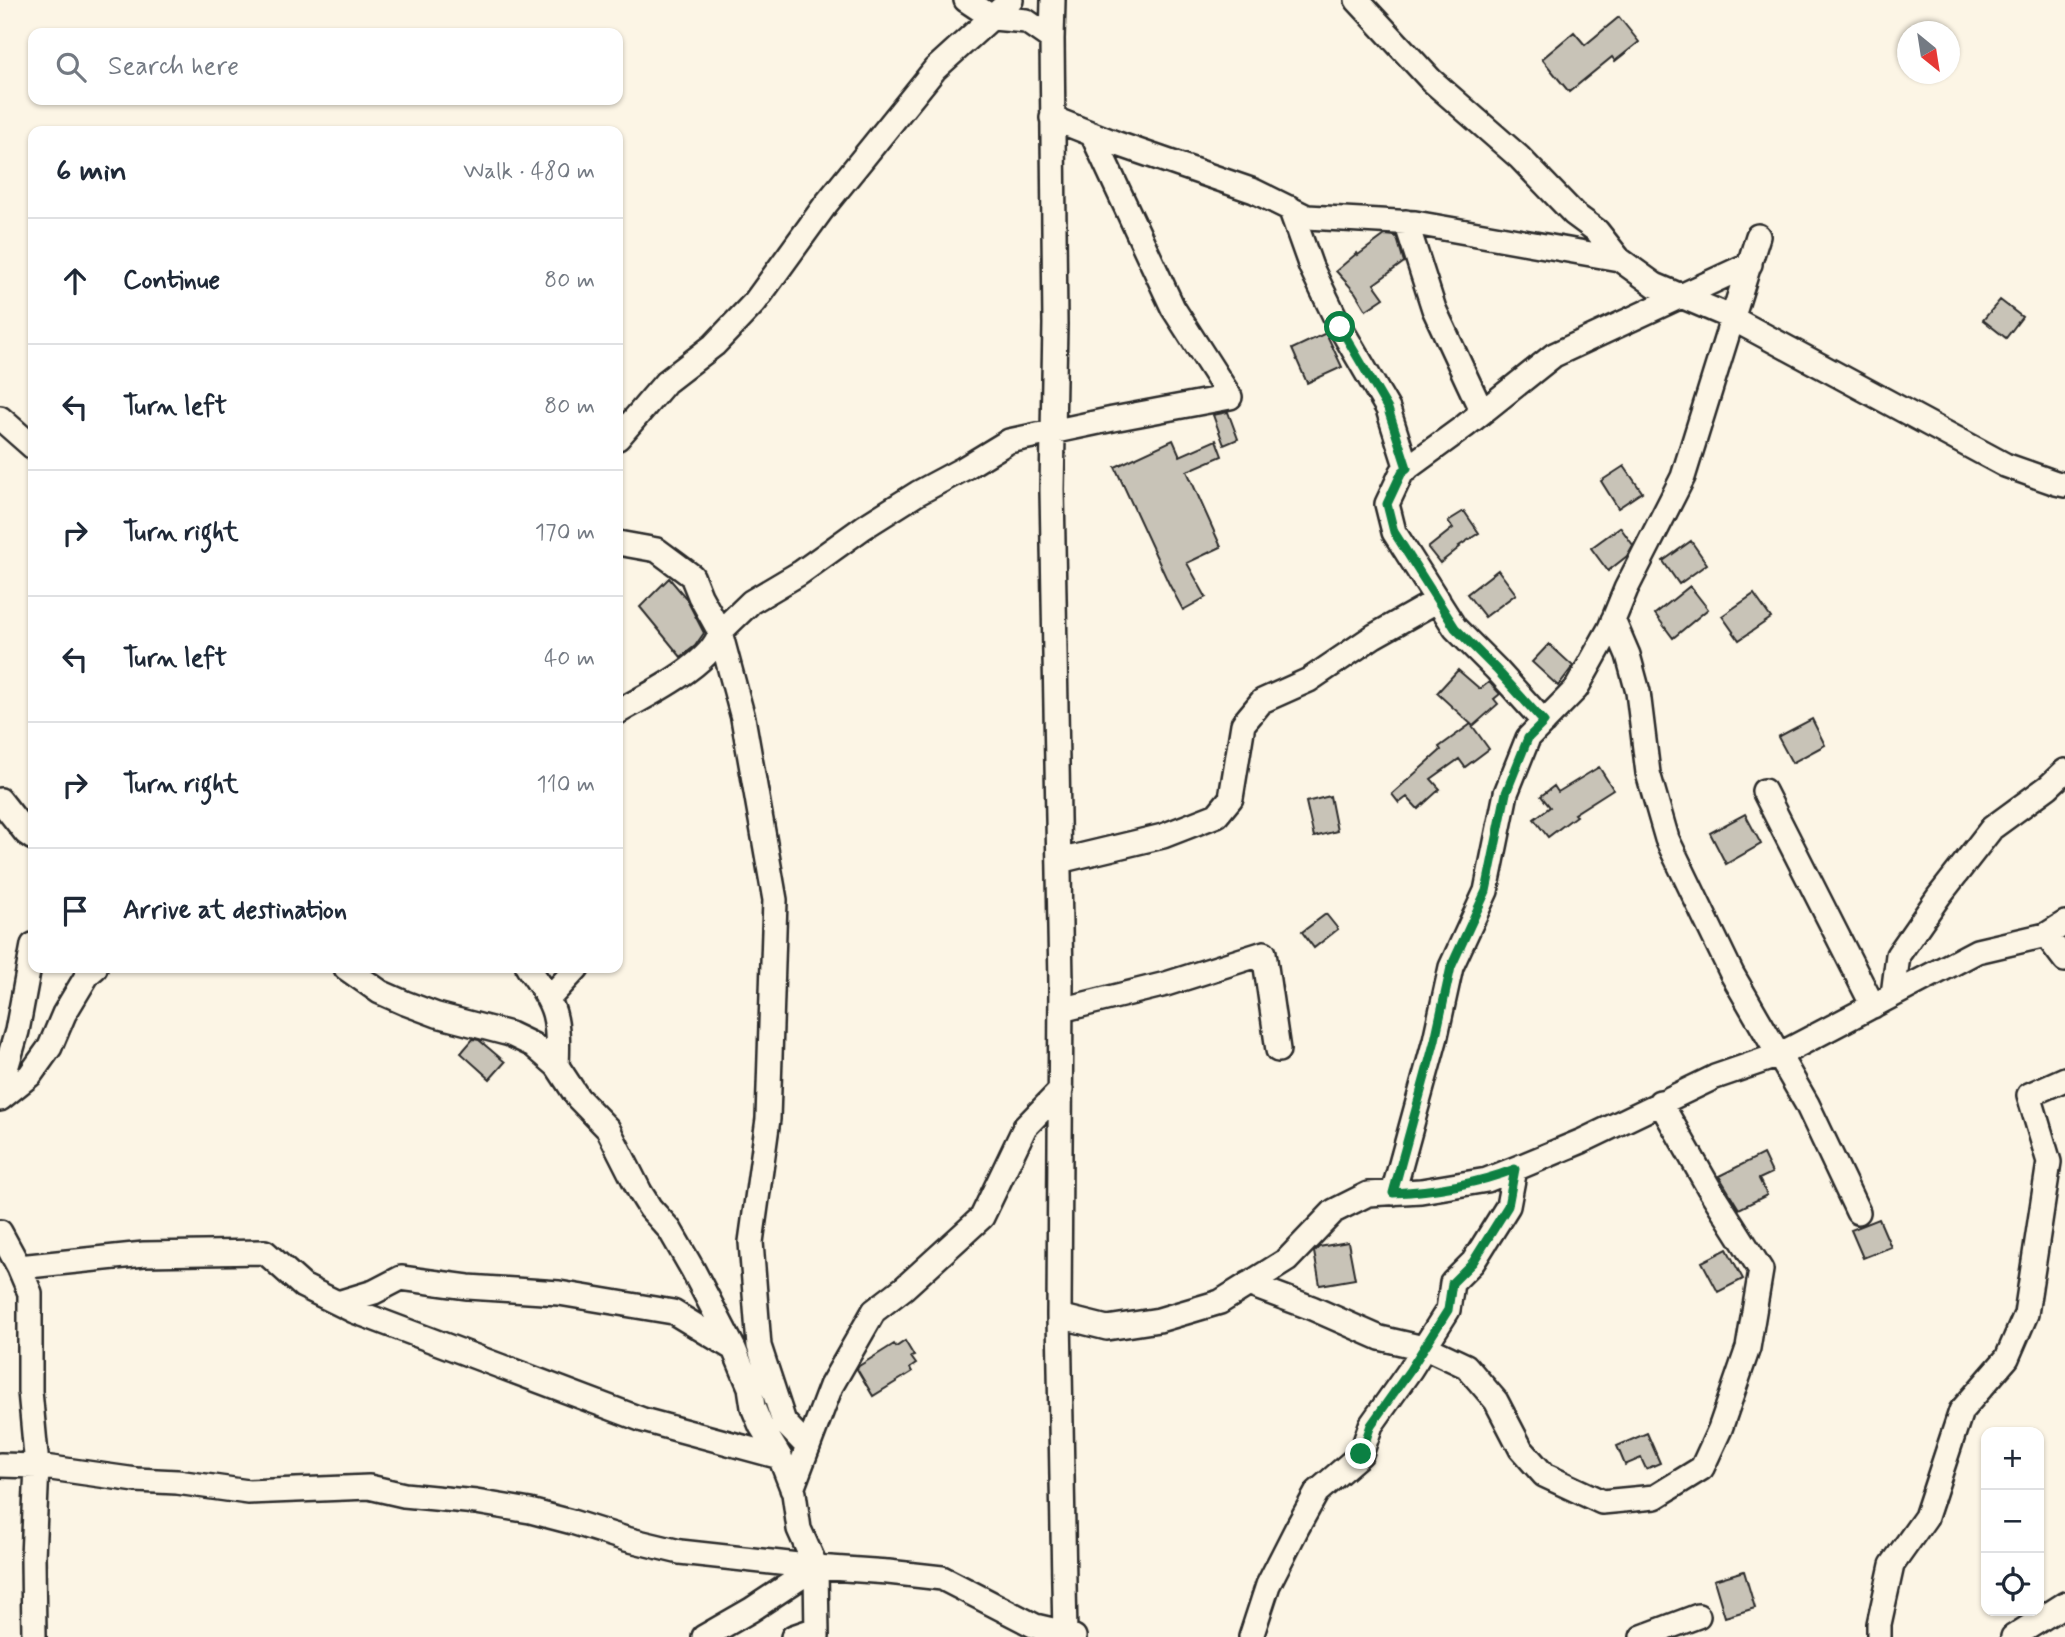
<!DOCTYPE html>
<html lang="en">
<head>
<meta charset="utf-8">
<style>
  :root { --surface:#fff; --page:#f2f2f3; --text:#1f2937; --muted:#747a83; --line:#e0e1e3 }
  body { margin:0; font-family:Mynerve,sans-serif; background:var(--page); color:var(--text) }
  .controls { position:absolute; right:21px; bottom:21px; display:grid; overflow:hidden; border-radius:14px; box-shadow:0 2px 5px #0004 }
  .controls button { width:63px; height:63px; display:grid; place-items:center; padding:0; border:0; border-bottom:2px solid var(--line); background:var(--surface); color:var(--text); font:35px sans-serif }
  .compass { position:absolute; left:1897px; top:21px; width:63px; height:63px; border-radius:50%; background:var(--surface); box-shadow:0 2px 5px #0004; rotate:150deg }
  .stop { position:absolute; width:21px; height:21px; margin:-16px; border:5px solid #0b8043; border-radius:50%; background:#fff }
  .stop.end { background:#0b8043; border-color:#fff; box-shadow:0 2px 7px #0008 }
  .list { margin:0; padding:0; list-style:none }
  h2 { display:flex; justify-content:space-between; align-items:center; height:91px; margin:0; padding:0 28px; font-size:30px }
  h2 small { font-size:23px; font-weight:400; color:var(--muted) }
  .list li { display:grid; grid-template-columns:46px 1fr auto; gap:21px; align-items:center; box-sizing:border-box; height:126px; padding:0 28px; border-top:2px solid var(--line) }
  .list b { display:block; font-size:26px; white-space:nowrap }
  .list em { font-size:23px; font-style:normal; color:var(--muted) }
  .icon { flex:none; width:38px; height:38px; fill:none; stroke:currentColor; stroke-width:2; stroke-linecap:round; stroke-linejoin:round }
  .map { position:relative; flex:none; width:2065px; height:1637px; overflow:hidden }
  .search { position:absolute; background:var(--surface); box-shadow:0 2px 5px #0004; left:28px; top:28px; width:595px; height:77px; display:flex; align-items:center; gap:18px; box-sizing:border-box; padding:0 24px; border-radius:14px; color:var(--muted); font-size:26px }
  .panel { position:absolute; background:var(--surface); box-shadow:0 2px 5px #0004; left:28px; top:126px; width:595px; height:847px; border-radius:14px }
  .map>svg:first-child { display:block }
</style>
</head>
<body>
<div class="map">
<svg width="2065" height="1637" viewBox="0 0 2065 1637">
  <rect width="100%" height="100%" fill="#fcf5e5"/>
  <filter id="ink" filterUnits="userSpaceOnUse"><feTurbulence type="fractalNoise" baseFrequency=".0143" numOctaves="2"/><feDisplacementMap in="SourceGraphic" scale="14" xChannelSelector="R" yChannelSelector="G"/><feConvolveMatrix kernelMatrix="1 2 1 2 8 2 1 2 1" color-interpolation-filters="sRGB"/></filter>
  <g filter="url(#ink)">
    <path fill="#c8c3b7" stroke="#2b2b2b" stroke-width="2" d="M1619,17L1639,42L1615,61L1612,57L1569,92L1542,59L1574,32L1585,45Z
      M1385,235L1395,236L1397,238L1404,262L1374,284L1384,298L1366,310L1355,292L1336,271L1357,253L1358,255Z
      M2000,300L2022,317L2006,338L1983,320Z
      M1326,333L1342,367L1307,383L1292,349Z
      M1228,412L1238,439L1224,445L1213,415Z
      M1173,440L1180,456L1216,440L1222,456L1187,471L1221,547L1187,563L1206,597L1183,610L1169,584L1115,467Z
      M1624,466L1642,492L1618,508L1601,481Z
      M1464,511L1479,533L1459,546L1460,547L1440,563L1428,548L1453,528L1448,521Z
      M1620,527L1633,545L1627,556L1608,571L1591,548Z
      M1691,541L1707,564L1679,584L1663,561Z
      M1498,570L1516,594L1485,617L1467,594Z
      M669,578L686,598L704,633L695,646L681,657L640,607Z
      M1690,586L1708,609L1673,638L1655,614Z
      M1754,594L1771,618L1739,640L1722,616Z
      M1549,644L1573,666L1558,686L1532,662Z
      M1458,670L1480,689L1489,682L1500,694L1494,699L1498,704L1473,726L1437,693Z
      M1812,719L1825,745L1792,763L1778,737Z
      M1471,724L1489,749L1465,767L1459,759L1431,779L1440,789L1418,809L1407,797L1399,803L1392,794L1441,750L1439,747Z
      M1599,767L1613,789L1574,814L1576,816L1548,837L1534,819L1550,807L1541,796L1554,786L1558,792Z
      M1330,796L1337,831L1314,837L1306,802Z
      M1745,814L1761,844L1726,864L1710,833Z
      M1326,914L1338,929L1314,948L1302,932Z
      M473,1039L479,1040L505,1062L490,1079L461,1053Z
      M1763,1154L1772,1173L1759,1179L1767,1195L1739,1209L1719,1176Z
      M1879,1219L1891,1247L1863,1258L1851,1230Z
      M1348,1242L1355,1279L1320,1285L1314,1252L1319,1247Z
      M1727,1249L1743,1279L1718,1292L1702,1262Z
      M905,1341L914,1356L911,1357L916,1364L910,1368L912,1372L873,1396L857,1369L859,1366L894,1344L896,1347Z
      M1647,1433L1660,1463L1646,1469L1641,1458L1625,1465L1617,1446Z
      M1744,1571L1755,1608L1725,1617L1714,1580Z"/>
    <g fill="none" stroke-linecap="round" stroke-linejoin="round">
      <g stroke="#2b2b2b" stroke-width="28">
        <path id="minor" d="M966,0L993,18L1026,21L1052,39
          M1053,0L1052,39L1055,324L1052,489L1061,982L1059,1316L1065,1637
          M1357,0L1431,80L1519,157L1574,214L1597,231L1619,259L1655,285L1726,315L2005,465L2056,483L2065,485
          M1052,118L1115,143L1254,191L1307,217L1415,223L1619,259
          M1290,208L1311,267L1340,327L1388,409L1407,469
          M1406,222L1434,309L1482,412
          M0,418L33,447
          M618,438L666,382L714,345L755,302L826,204L935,69L1011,0
          M618,543L657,550L692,576L700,596L720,632L743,718L775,900L768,1119L751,1242L759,1346L784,1422L808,1447
          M1613,620L1628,655L1638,692L1648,773L1667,839L1732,974L1807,1104L1858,1212
          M618,712C645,696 713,664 720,632L751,602L800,573L864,527L918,493L963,469L1009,441L1113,419L1230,397L1173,308L1092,134
          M1544,722L1496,669L1455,628L1394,532L1387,504L1402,472L1465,426L1554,355L1750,264
          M1764,791L1873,1006
          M0,800L26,833L33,838
          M1059,861L1163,836L1217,815L1231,798L1243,724L1262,701L1309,680L1374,636L1438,600
          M2046,935L2065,960
          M346,968L380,992L405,1003L437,1015L510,1034L533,1045L557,1066L578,1098L608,1129L640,1192L650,1208L670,1230L693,1270L734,1349L750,1387L753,1407L761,1426L780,1457L794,1493L799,1529L816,1567L817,1637
          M528,968C557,1006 559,1019 557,1066
          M1893,995L1898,955L1939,896L1992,828L2048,787L2065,771
          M549,998L577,968
          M1061,1010L1166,984L1264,953L1278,1050
          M0,1089L17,1031L33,945
          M0,1099L30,1075L50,1047L64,1014L88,974L95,968
          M1393,1193L1435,1040L1451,967L1486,891L1506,793L1528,738L1576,689L1610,628L1626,589L1683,477L1758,236
          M0,1232L19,1267L30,1293V1391L37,1466L33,1557L34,1637
          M19,1267L144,1254L265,1252L303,1286L354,1311L643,1420L780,1457
          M1248,1284L1312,1308L1380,1338L1432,1350L1466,1366L1496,1401L1521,1449L1544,1475L1602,1502L1655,1497L1702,1468L1720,1429L1748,1348L1761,1270L1709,1188L1660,1102
          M338,1303L374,1292L401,1278L468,1287L559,1293L673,1312L734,1349
          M1059,1316L1107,1328L1159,1320L1220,1302L1287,1260L1334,1211L1368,1194L1421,1191L1487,1180L1522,1166L1582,1141L1715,1077L1779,1055L1977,951L2046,935L2065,923
          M0,1465L37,1466L136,1480L177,1482L248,1492L369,1487L404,1495L476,1502L530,1511L572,1522L626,1539L680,1552L816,1567L888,1572L942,1578L1035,1626L1065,1633L1074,1637
          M792,1489L831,1386L874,1311L904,1288L982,1217L1025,1127L1061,1090
          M704,1637L751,1610L816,1567
          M793,1637L816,1629
          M1251,1637L1268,1585L1297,1528L1317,1492L1361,1454L1371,1425L1410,1370L1448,1310L1452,1283L1473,1262L1508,1206L1515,1169
          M1642,1637L1698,1616
          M1879,1637V1624L1892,1565L1926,1517L1961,1411L2007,1358L2026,1314L2049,1162L2029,1095L2065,1079
          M2013,1637L2065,1604"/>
      </g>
      <use href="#minor" stroke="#fcf5e5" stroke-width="23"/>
    </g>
  </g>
  <g fill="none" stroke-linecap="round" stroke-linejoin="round" filter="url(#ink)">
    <path stroke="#0b8043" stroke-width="9" d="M1340,327L1388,409L1407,468L1402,472L1387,504L1394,532L1455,628L1496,669L1544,722L1528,738L1506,793L1486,891L1451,967L1435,1040L1393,1193C1434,1191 1476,1184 1515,1169L1508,1206L1473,1262L1452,1283L1448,1310L1410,1370L1371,1425L1361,1454"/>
  </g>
</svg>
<div class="controls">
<button>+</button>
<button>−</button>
<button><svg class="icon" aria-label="locate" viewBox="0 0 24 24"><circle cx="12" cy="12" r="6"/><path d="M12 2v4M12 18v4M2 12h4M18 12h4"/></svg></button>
</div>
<svg class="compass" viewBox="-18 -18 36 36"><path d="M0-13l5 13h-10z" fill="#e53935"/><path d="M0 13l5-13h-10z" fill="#747a83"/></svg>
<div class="stop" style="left:1340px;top:327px"></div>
<div class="stop end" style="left:1361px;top:1454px"></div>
<div class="search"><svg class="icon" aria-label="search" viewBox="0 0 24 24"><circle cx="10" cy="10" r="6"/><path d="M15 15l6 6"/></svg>Search here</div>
<section class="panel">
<h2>6 min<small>Walk · 480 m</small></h2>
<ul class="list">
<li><svg class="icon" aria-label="ahead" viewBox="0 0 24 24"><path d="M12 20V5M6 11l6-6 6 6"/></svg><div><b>Continue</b></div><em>80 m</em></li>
<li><svg class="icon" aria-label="left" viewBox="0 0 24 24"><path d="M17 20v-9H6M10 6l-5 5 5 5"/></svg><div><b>Turn left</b></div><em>80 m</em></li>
<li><svg class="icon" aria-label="right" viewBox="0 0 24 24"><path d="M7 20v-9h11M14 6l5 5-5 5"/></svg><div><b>Turn right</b></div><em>170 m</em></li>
<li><svg class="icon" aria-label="left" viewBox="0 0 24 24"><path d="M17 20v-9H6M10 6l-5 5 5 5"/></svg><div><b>Turn left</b></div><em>40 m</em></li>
<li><svg class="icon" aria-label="right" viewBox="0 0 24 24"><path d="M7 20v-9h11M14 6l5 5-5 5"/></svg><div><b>Turn right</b></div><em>110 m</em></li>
<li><svg class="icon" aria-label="arrive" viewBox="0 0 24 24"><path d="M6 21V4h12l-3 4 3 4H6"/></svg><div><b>Arrive at destination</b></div></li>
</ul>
</section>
</div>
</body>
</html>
